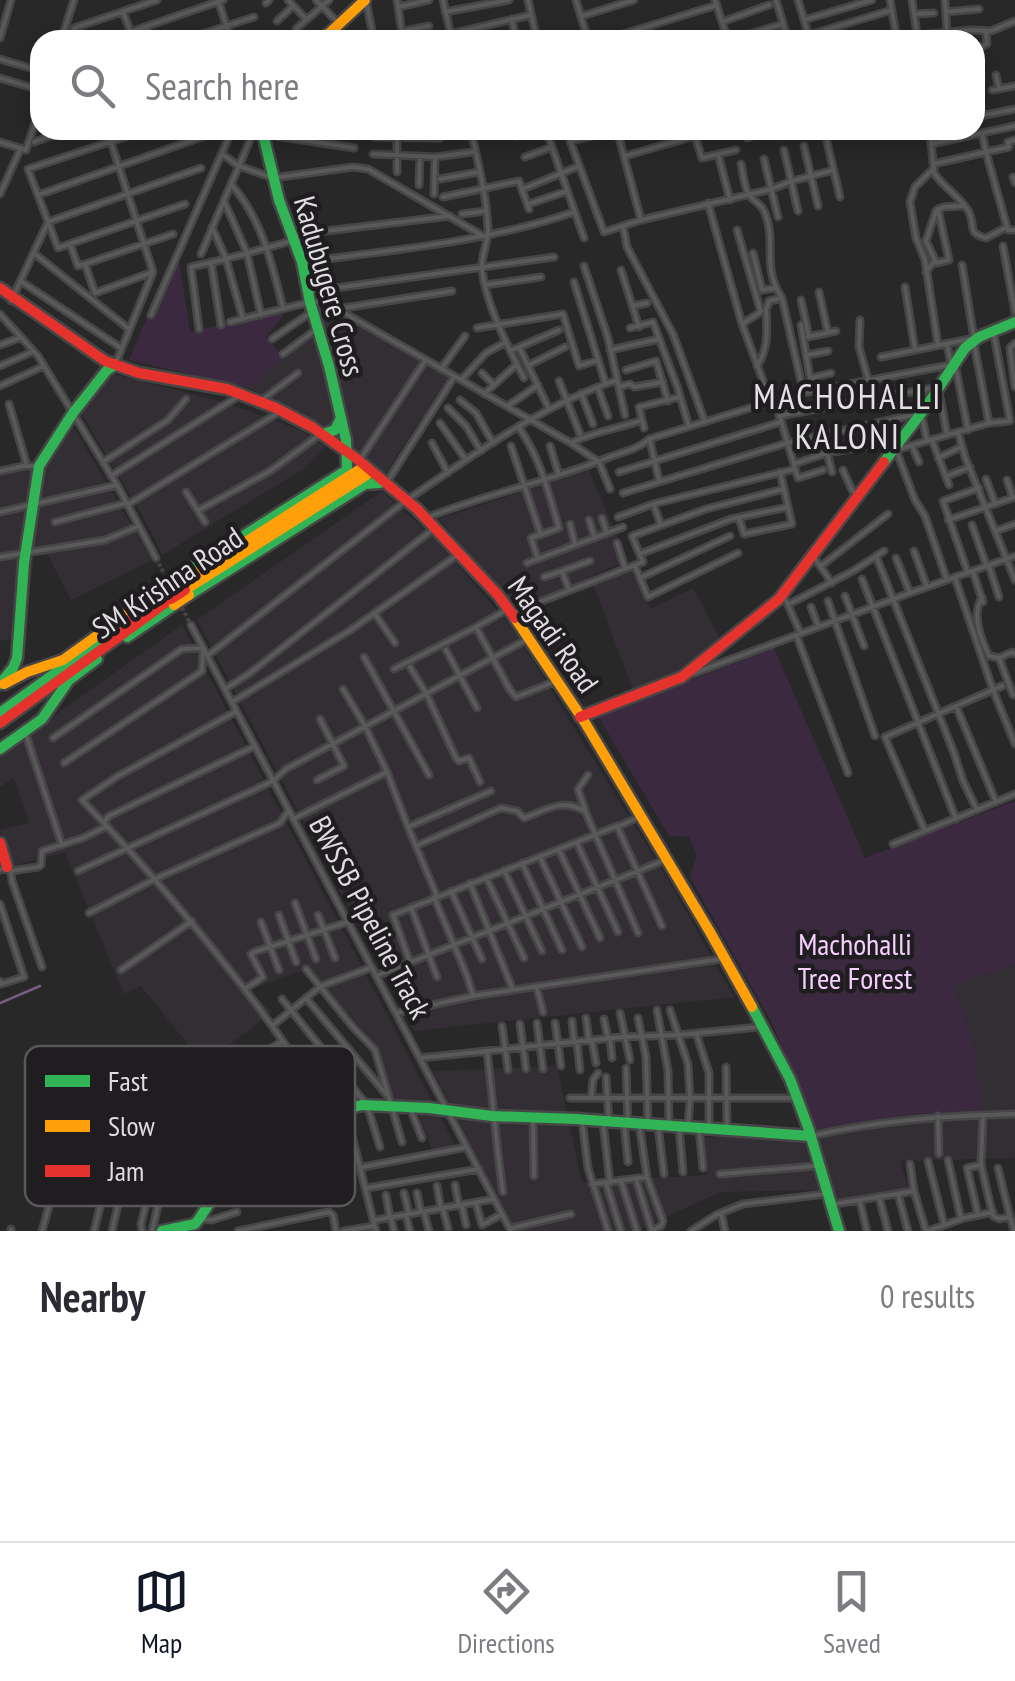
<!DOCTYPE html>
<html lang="en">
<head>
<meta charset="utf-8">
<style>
  :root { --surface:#fff; --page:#f2f2f3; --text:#2b2b33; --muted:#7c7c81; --line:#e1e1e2; --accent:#111827 }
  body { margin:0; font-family:"PT Sans Narrow",sans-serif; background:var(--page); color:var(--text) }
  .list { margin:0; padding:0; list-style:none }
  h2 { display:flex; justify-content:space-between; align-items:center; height:130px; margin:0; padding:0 40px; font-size:42px }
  h2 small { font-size:32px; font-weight:400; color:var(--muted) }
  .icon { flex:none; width:55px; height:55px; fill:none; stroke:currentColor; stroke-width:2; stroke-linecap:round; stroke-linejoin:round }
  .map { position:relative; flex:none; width:1015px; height:1231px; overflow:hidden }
  .search { position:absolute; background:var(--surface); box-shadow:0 5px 25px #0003; left:30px; right:30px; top:30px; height:110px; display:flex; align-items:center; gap:25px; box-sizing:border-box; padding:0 35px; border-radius:30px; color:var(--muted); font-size:38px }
  .sheet { height:310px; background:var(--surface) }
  nav { display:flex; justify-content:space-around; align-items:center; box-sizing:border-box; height:140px; border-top:2px solid var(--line); background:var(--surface); font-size:28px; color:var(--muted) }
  nav a { display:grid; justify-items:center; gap:5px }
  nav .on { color:var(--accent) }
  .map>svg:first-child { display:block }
</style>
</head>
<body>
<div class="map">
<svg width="1015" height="1231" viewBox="0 0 1015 1231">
  <rect width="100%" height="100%" fill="#292829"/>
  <path fill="#332e34" d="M315,305L327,306L449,376L385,474L351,448Z
    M316,334L338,413L329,432L282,404L249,388L284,358Z
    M108,373L227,403L302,431L326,447L305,468L162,555L149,527L80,411Z
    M73,426L152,560L71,600L48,555H34L24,636L0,641V474L48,464Z
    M589,470L627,560L517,610L439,519Z
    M382,491L438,542L513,629L669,881L734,997L414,1031L197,620Z
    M633,569L650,609L693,588L720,639L677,674L633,690L593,584Z
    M182,625L299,847L455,1145L432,1150L414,1102L395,1101L371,1040L309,968L249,990L272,1012L204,1064L141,986L124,994L65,852L12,866L0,830L29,823L14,778L0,787V754Z
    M1015,965V1158L901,1161L908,1188L834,1203L817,1130L917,1114L981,1112L974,1044L954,985Z
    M557,1066L582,1183L706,1175L701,1137L802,1138L819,1190L720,1192L636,1231H515L433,1071Z"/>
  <path fill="#3b2a3f" d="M177,247L190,332L280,311L284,315L266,337L284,358L249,388L129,360Z
    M774,648L865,858L1015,801V965L954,985L974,1044L981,1112L917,1114L817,1130L772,1023L690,877L697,855L689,837L669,836L598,716Z"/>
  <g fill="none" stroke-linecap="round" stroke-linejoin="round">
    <path stroke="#775d7e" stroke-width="2.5" d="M0,1003L40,986"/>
    <path stroke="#444344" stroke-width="4" stroke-dasharray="4 2" stroke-linecap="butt" d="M156,558L170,585
      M179,602L191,625"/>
    <g stroke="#474647" stroke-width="9">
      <path id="street" d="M218,0L231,40
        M288,0L305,18
        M316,0L339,24
        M397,0L403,40
        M443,0L452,40
        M528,0L537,40
        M576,0L588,40
        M715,0L728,40
        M776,0L788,40
        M798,0L810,40
        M890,0L897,40
        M912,0L918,40
        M945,0L947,33
        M366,1L374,40
        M266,3L269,0
        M398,7L429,0
        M123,12L130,30
        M445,12L509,0
        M946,12L979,9
        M914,14L934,13
        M582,16L634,0
        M512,19L516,40
        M804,20L872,0
        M277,21L292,7
        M722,22L769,5
        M146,27L150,40
        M296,29L329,0
        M404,31L429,26
        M450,34L531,15
        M749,34L783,24
        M809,35L892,10
        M0,38L11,0
        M61,40L74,0
        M78,40L74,28L157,0
        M107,40L223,0
        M184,40L254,17
        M264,40L268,39
        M604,40L717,5
        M702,40L726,32
        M883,40L897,37L971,30L991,31L1015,21
        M975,50L987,44L986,31
        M0,59L40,71
        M996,75L999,89
        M0,78L40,90
        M992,90L1015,86
        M975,117L1015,109
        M107,130L153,272L115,365
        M146,130L28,169L58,248L185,204
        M397,130V172
        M471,130C478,163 487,197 488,230C488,244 481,255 482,268C485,303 508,347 524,378
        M546,130L584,238
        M566,130L604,232L641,220L772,189L792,181L834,170
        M617,130L641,220
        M693,130L702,158L736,150
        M744,130L747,138L768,130
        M930,130L934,173C943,187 960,196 969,212C976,226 966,233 986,238L1007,227
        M982,133L986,152L1009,147L1008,142L1015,140
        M263,134L354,148
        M516,136L537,130
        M781,136L798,130
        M374,137L440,138
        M570,141L619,130
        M0,142L26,150L40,108
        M34,142L68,130
        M827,142L840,197
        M931,144L1015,126
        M804,146L818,206
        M784,150L798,211
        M222,154L239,166L273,178L353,167L368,169L483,236
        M373,154L435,157L473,152
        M718,154L730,200
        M625,156L716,130
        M525,157L552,147
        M764,159L778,217
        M741,164C743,173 744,187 749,195C754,202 762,204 765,213C777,243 761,266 782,298L803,390
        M933,164L986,152L1007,227L1008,230H1015
        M934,168L915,187L910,202L916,238L925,260L938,345
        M1013,177L1015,183
        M440,179L479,172
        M231,184C262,219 272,264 283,308
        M419,185L420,156
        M523,189L579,166
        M0,194L21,148
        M434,194L435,157
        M38,195L216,132L215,130
        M443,197L519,181L529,209
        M224,201L247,253L261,315
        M708,203L742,324L771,402
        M529,204L567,191
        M462,214L486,211
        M623,226L627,247L673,334L705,422
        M737,230L761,312
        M293,235L450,216
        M70,244L78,266L85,264L95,293L153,272
        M1003,246L1015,312
        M753,253L762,290L776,288
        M35,254L129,329
        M201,254L253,133
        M211,262L221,325
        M302,262C393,250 487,242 574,212
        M936,263L949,260L938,209
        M85,264L173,234
        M962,265L974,338
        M584,266L608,338L625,415
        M621,270L639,327
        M926,272L935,260L926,241L936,211L943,207L962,206
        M22,282L121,348
        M574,282L605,382
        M485,285L541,277
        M905,287L915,350
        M308,292L554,257
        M819,292L828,333
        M801,300L809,337
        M11,301L48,222L201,168
        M633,306L647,303
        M767,308L769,301L782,298
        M337,309L452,291
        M0,314L38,356L117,485L156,558
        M151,315L232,130
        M243,319L226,259L295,240
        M860,320L859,347L868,379
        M230,322L310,302H325L571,443L599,462L610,489
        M742,324L759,313
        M801,325L812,389
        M477,328L563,314L579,366L598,360
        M630,328L653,322L678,389L689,427
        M199,329L191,267L226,259L212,227
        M808,337L836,331
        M272,339L313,311
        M1015,343L1010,348L1015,387
        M947,344L951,364
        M974,344L989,423
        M0,345L19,338
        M519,347L549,409
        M610,350L659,339
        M510,351L559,330
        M283,354L318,328
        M808,355L828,351
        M881,357L975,338
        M529,365L565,347
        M0,366L32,352
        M757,366C769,349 767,328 766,309
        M441,369L465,336
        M626,370L656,361L668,401
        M482,373L493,384
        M811,378L831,373
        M461,380L486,353L506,342
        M559,381L580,434
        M0,386L44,366
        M619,387L630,384L634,387L663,382
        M598,388L608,416
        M581,393L593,424
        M484,394L517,364
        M263,399L298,373
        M460,400L476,413L493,443
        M775,400L798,478L823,470
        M9,404L27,466
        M509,405L538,385
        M448,408L466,426L481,451
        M779,416L938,387L947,434
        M922,417L927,441
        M440,423L466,460
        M519,428C540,457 549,494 559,528L531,538L538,559
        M644,428L639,407L680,397
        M958,432L965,457L1015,580
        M932,440L949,485
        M650,441L659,480
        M432,443L448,473
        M571,443C595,431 618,429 642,420
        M511,446L541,535
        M550,446L559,475
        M913,448L919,462
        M896,450L989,423L1010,421L993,330
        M896,450L915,500L925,516L947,580
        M827,453L832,472
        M938,458L961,447
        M359,461L425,361
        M103,462L168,420L186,399
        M794,464L827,453L900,440
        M843,470L852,490L858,496
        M0,471L24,466H39
        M619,472L781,422
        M111,476L237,397
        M947,476L970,467
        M986,479L995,503
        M1007,480L1013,498
        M387,482L454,377
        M186,492L205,522
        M623,493L787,443L917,414
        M407,500C473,455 540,406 617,380
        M127,505L281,411
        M654,506L661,525
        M199,510L270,471L318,436
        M0,512L117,485
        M618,517L653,504L795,469
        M426,518C485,494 548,482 607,458C622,452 637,450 649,439L792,395L955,364L968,430
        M602,518L607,533
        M739,518L744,534L792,524L780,472
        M589,520L595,538
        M948,520L1015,497
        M55,522L126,503
        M570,524L575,544
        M972,525L987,567
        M996,531L1015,524
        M617,543L625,568
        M914,551L926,584
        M640,554L731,519L788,507
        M813,556L832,583
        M876,556L954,753L963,781L977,810
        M0,557L105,540L139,526
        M896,558L910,593
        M527,563L623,527
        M635,566L648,597L738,553
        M821,566L888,514
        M989,566L999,597
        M973,572L983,602
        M968,573L943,501L979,488
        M544,577L562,571
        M640,578L730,536
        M955,578L993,690L1015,744
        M862,579L956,819
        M569,590L562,571L590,561
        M783,594L801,634
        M845,596L864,646
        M982,597C971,615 981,639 989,656L999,658
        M828,601L875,736
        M789,604L853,571L884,551
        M811,607L818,626
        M508,609L476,627L510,690L516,697L554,682
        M511,613L643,562L632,536L706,509L784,489
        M375,614L395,643
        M191,625L511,1231
        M797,637L848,773
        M446,650L477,708
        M207,656L403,503
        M364,657L429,775
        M410,667L426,693L456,758L459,761L469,758L480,782
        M394,669L476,627
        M686,676L910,593L1015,556
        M225,689L250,673L432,530
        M1013,695L999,658L1012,652L1015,654
        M232,702L349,631L456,556
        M956,706L996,802
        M235,712L118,776L82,800C145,865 201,932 256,1004C282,1039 307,1074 328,1112
        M25,732L62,845
        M53,738L182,649L203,648L202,671L64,763
        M387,772L408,827L491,791
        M317,780L344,766L320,719
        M586,813L638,933
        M293,819L387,772L365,726L343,689
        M104,822L109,816L255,746
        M619,826L637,818
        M408,827L437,896
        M925,831L885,737L1002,686
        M577,843L618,932
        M893,844L1015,794
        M416,846L501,808L517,811L524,818C546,810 564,797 586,812L578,789L588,775
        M559,850L600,938
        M540,857L582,947
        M522,863L562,950
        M0,870L7,867L11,871L38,867L41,865L42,851L83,838L107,826
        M504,870L542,951
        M78,871L273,781L286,769L526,640
        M11,872L12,881L42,967
        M486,877L524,958
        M470,883L513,990
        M451,891L482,959
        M434,897L467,976L473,995
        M295,903L316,959
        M0,904L24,977L1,984L0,981
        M411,907L437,977
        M89,913L155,879L280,823L289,810
        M279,915L296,962
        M318,915L335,958
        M261,922L279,970
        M383,945L392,970
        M410,962L393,915L617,826L662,926
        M306,969L352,1026L375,1050L402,1142
        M121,970L192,921
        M376,976L663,861
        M537,988L543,1012
        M245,989L263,977L251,954L254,952L348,922
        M306,998L386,1094
        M282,999L367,1105L380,1147
        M657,1010L668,1071L669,1124
        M670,1010L688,1064L690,1098L688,1127
        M396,1013L473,996L721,959
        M620,1013L630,1060
        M586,1018L589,1041
        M638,1018L646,1057L648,1125
        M604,1019L608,1039
        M572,1021L574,1041
        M537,1023L543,1069
        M555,1023L561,1066
        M520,1024L526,1069
        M272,1026L321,986L370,968
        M502,1026L508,1070
        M696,1033L709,1073V1129
        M610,1038L612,1058
        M592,1041L596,1063
        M577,1042L580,1070
        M487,1052C493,1099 496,1145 503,1192
        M275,1057L285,1070L304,1119
        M258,1058L282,1041
        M420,1058L622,1037L678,1035L759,1027
        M726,1067L727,1127
        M260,1068L268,1079L285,1125
        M626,1068L628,1123
        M606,1077L609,1122
        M212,1079L231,1107L245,1134
        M244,1083L263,1130
        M570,1098H792
        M591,1098L593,1080L598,1073
        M345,1108L376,1231
        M410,1108L422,1138
        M983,1115L981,1165L993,1216L999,1219L1010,1217L998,1168
        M314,1116L325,1160
        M938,1116L939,1154
        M533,1119L534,1176
        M582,1120L588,1168L608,1231
        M296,1121L303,1148
        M603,1123L610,1183
        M624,1123L628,1162
        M639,1124L647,1177L663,1221L661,1226L651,1231
        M283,1125L290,1150
        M658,1126L664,1174
        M679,1127L683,1172
        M699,1129L703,1168
        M811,1136C882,1120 943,1116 1015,1114
        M948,1160L961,1219
        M928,1161L944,1224
        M910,1164L914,1191L926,1231
        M363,1167L467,1147
        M720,1174L816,1166
        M636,1179L652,1231
        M621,1181L637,1231
        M606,1183L621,1231
        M592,1184L647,1177
        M455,1185L459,1206
        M437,1186L441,1209
        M367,1188L479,1169
        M404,1193L409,1214
        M417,1193L421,1212
        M898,1194L908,1231
        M386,1195L390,1218
        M879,1197L888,1231
        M860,1202L867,1231
        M476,1203L482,1225L502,1214
        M835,1204L914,1191
        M462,1206L466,1225
        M443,1209L448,1228
        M424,1212L429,1231
        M721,1213L725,1231
        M406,1215L410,1231
        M978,1215L967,1168L981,1165
        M1010,1217L1014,1231
        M391,1218L394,1231
        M199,1219L212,1220L237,1212
        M376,1220L494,1199
        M512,1228L571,1214
        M11,1229V1231
        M42,1231L59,1171
        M94,1231L112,1160
        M112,1231L126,1170
        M142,1231L141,1224L168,1116
        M152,1231L168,1163
        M238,1231L329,1212L333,1215L336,1231
        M344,1231L374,1226
        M691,1231L716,1215L743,1204L825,1194
        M928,1231L964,1218L993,1212"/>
    </g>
    <g stroke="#474647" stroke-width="15">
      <path id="fast" d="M323,434L335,430L341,418
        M884,462L928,404L965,348L979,337L1015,322
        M177,578L347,470L346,440L329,366L310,302L302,262L279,200L263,134L264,130
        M189,595L365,484L380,483
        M127,637L174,605
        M0,684L13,668L17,658L24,563L39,466L73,413L107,370L115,365
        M0,713L101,640
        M0,749L42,719L69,680L97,659
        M752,1007L790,1079L808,1127L839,1231
        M162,1231L195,1224L199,1219L220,1187L221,1145L225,1138L362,1105L429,1108L492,1116L576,1119L811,1136"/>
    </g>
    <g stroke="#474647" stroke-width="15">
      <path id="slow" d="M322,40L365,0
        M181,583L362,468
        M185,590L368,474
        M515,618L584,721L710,932L752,1007
        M4,684L27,672L63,660L165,587"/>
    </g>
    <g stroke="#474647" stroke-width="15">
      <path id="jam" d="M0,288L105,361L139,373L227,389L276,408L312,427L357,459L417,509L498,595L515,618
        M115,630L167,593
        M580,717L682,677L779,599L884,462
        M0,723L171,599
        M0,843L7,867"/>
    </g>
    <use href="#street" stroke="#5a595a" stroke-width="4"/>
    <use href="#fast" stroke="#30b455" stroke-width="10"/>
    <use href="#slow" stroke="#ff9f0a" stroke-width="10"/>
    <use href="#jam" stroke="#e5322d" stroke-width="10"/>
    <g stroke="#474647" stroke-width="15" stroke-linecap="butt">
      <path id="fast-bridge" d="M165,587L177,578
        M167,593L181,583"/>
    </g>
    <g stroke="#474647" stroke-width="15" stroke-linecap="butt">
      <path id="slow-bridge" d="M174,605L189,595"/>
    </g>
    <g stroke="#474647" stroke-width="15" stroke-linecap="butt">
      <path id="jam-bridge" d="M171,599L185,590"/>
    </g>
    <use href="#fast-bridge" stroke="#30b455" stroke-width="10"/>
    <use href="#slow-bridge" stroke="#ff9f0a" stroke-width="10"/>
    <use href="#jam-bridge" stroke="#e5322d" stroke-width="10"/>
  </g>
  <g text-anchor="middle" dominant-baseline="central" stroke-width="9" stroke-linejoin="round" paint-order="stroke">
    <g font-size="30" fill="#dfdddf" stroke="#201d20">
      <text transform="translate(330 286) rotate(74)">Kadubugere Cross</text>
      <text transform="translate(167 582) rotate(-34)">SM Krishna Road</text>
      <text transform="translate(554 634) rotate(55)">Magadi Road</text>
      <text transform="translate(371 917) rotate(62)">BWSSB Pipeline Track</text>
    </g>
    <g font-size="30" fill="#f6cfff" stroke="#201d20">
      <text x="855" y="943">Machohalli<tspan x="855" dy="34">Tree Forest</tspan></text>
    </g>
    <g font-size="35" letter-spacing="2.5" fill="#e3e0e4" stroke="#201d20">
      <text x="848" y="396">MACHOHALLI<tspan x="848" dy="40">KALONI</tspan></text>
    </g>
  </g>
  <rect x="25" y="1046" width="330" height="160" rx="15" fill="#201d20" stroke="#595759" stroke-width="2.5"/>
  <rect x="45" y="1075" width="45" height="12" fill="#30b455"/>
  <rect x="45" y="1120" width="45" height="12" fill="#ff9f0a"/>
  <rect x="45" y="1165" width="45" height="12" fill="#e5322d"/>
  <g font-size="28" fill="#dfdddf">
    <text x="108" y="1091">Fast</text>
    <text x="108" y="1136">Slow</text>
    <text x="108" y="1181">Jam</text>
  </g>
</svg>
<div class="search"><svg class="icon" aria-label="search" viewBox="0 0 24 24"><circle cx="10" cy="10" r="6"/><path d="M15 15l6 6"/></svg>Search here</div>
</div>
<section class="sheet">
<h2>Nearby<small>0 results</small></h2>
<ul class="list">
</ul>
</section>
<nav>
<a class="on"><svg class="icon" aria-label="map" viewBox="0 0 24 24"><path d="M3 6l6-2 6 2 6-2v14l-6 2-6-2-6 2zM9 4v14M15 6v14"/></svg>Map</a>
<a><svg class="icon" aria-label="directions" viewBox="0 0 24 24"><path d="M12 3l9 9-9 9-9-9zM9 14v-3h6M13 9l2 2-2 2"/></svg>Directions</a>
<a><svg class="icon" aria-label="saved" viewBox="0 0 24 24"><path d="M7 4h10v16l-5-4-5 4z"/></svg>Saved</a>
</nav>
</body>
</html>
